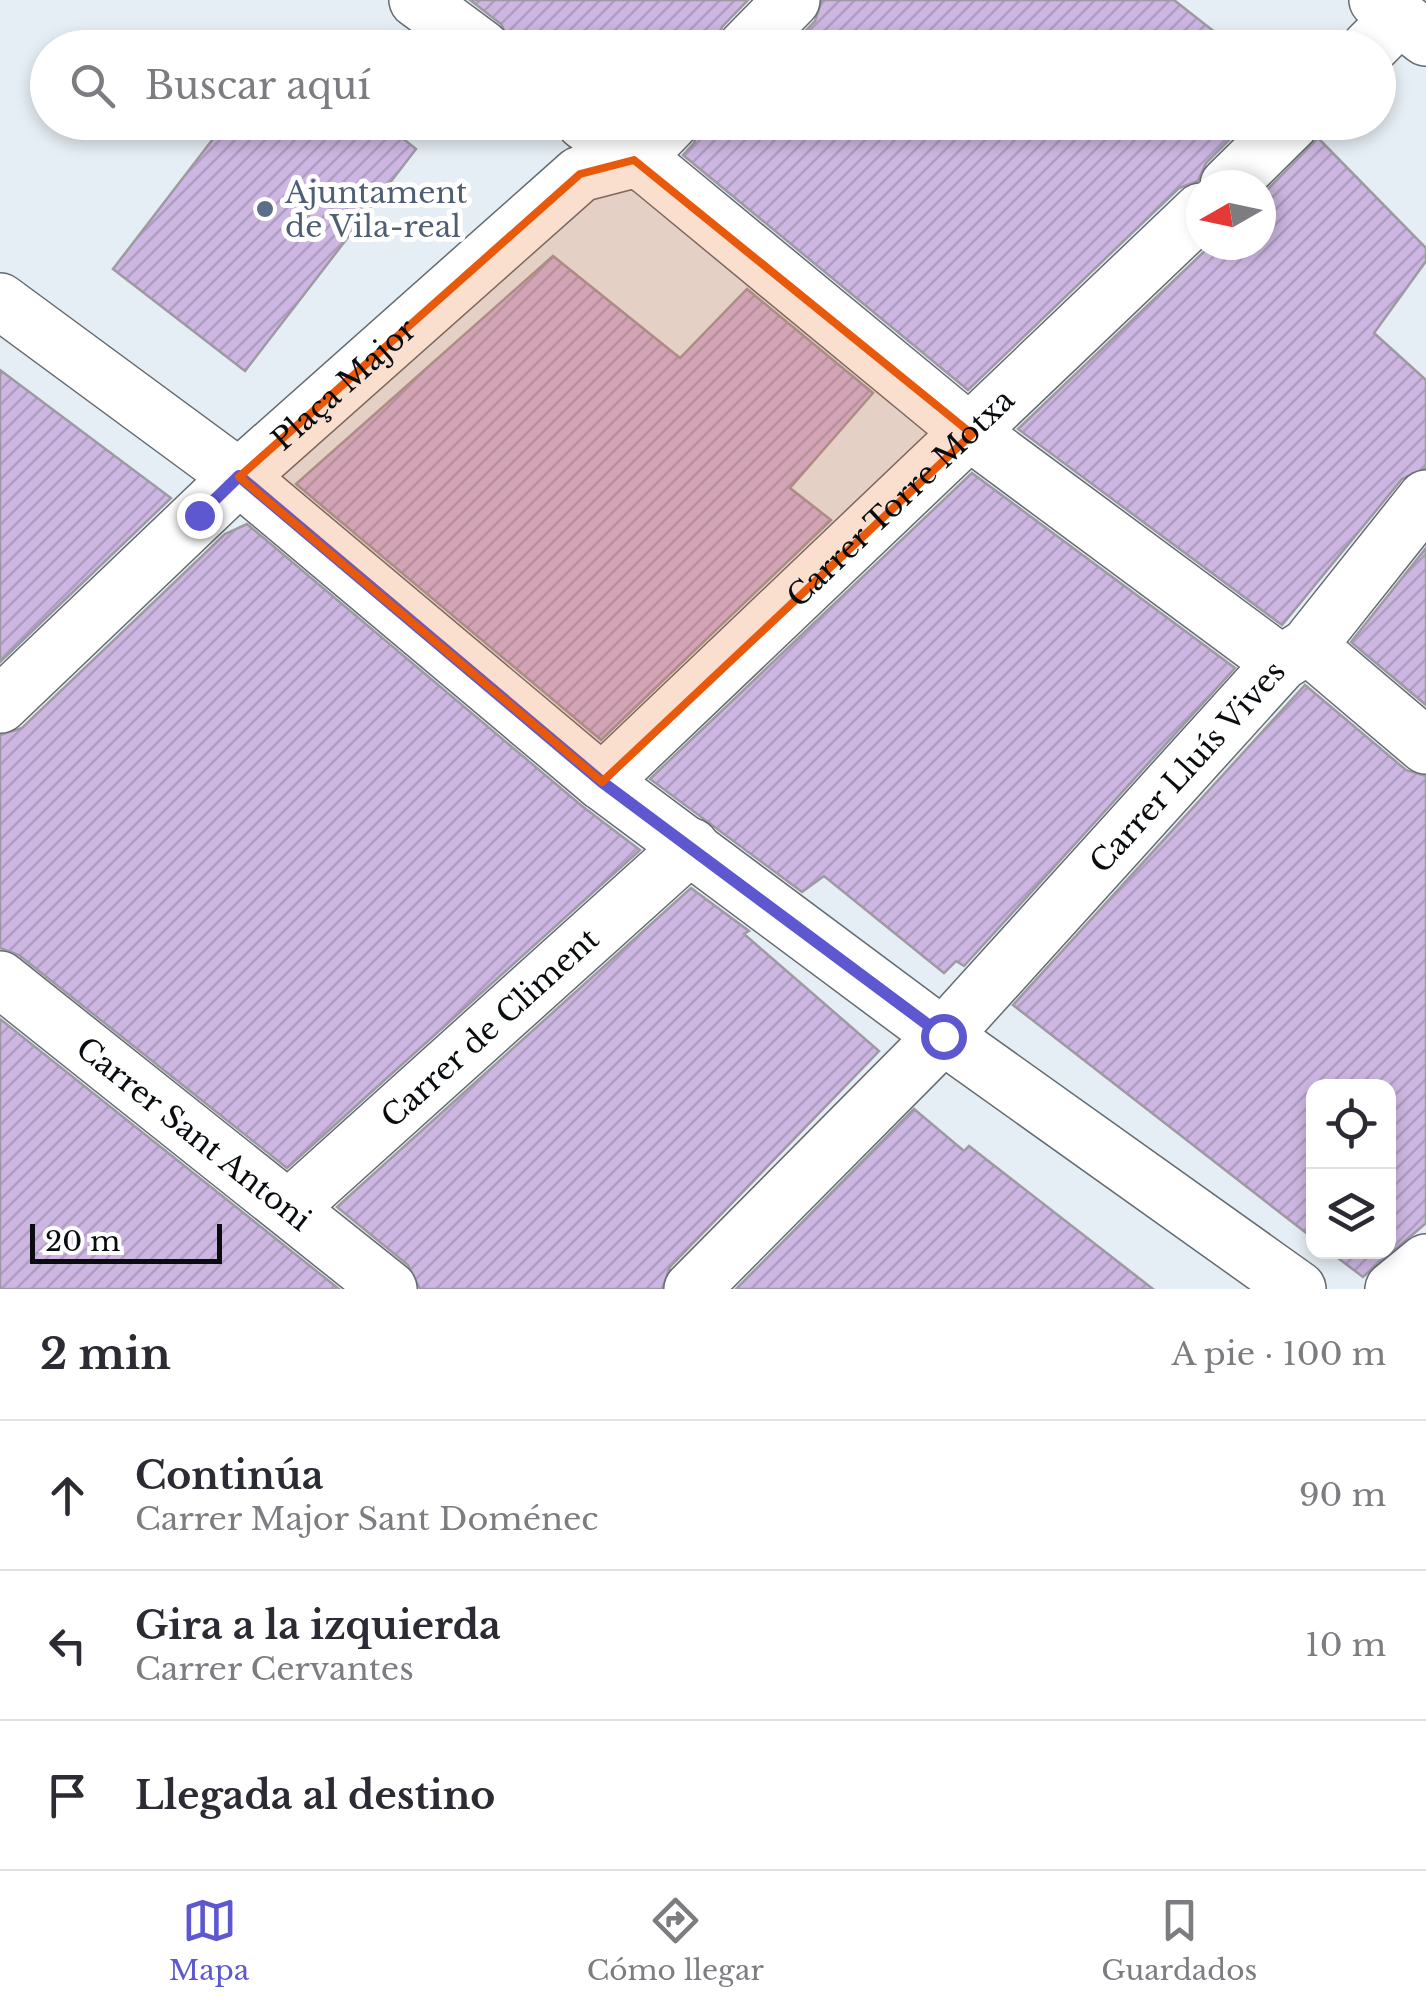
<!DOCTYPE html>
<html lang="es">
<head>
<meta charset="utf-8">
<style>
  :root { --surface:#fff; --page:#f7f7f7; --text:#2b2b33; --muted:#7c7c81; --line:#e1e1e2; --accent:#5d58d0 }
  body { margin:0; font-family:"Libre Baskerville",serif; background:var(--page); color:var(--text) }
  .controls { position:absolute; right:30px; bottom:30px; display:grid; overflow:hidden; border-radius:20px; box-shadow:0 5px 15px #0003 }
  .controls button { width:90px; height:90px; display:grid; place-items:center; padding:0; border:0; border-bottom:2px solid var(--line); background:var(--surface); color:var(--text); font:50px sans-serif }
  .compass { position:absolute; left:1186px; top:170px; width:90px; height:90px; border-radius:50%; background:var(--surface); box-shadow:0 5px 15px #0003; rotate:261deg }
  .scale { position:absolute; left:30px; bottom:25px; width:192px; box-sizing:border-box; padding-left:10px; border:5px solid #0a0d0f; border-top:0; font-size:28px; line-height:35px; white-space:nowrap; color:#0a0d0f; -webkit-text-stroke:8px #fff; paint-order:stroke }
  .stop { position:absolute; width:30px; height:30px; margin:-22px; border:8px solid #5d58d0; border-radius:50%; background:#fff }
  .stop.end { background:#5d58d0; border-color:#fff; box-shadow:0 2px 10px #0008 }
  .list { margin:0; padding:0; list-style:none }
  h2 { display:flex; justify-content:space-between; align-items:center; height:130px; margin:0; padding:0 40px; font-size:42px }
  h2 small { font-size:32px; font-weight:400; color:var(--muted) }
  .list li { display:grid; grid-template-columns:65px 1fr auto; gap:30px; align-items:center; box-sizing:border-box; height:150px; padding:0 40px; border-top:2px solid var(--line) }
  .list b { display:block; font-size:38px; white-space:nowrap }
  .list p { margin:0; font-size:32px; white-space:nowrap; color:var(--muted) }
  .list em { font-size:32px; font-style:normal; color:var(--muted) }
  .icon { flex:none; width:55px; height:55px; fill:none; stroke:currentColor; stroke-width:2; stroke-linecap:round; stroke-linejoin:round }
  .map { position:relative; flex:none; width:1426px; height:1289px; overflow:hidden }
  .search { position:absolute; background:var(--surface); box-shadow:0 5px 15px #0003; left:30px; right:30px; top:30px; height:110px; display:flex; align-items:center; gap:25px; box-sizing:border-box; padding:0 35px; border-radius:55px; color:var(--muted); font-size:38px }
  .sheet { height:580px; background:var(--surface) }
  nav { display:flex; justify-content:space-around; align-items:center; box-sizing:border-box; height:140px; border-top:2px solid var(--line); background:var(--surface); font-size:28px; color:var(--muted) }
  nav a { display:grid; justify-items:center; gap:5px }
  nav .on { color:var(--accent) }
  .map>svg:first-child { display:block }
</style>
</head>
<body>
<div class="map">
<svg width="1426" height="1289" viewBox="0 0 1426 1289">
  <defs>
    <pattern id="building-hatch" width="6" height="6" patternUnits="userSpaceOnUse" patternTransform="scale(2.5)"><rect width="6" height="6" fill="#cdb7e2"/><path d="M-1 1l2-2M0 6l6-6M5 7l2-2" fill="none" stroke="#af9cc1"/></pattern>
  </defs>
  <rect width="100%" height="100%" fill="#e5eef4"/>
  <path fill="url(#building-hatch)" stroke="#9e99a2" stroke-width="2.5" d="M470,0H748L722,27L715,48H513L501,24Z
    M822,0H1174L1235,48H789L815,21Z
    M226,122H382L416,149L245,371L113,269Z
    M701,122H1247L1206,163L1198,181L1179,188L968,390L683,155L694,143Z
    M1318,138L1426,248V261L1374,333L1426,380V468L1402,479L1282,625L1018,429L1211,245H1261V196Z
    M553,256L680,358L747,289L873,393L790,488L831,520L601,740L296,484Z
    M0,370L171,498L0,662Z
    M972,473L1235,668L964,966L956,961L944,973L824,876L802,892L650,779Z
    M247,524L582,806L640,850L287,1168L19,955L0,948V735L22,728L225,534Z
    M1426,548V705L1351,642Z
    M1305,685L1406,770L1426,776V1223L1363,1277L1330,1252H1388V1086H1314V1239L1013,1005Z
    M691,888L749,931L744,934L879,1051L670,1267L662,1289H420L408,1265L337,1207Z
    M0,1019L339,1289H0Z
    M914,1109L964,1151L969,1146L1153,1289H736Z"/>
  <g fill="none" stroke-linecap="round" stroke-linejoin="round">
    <g stroke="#646b71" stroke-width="58">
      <g id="street">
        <path d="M417,0L482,48"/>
        <path d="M745,48L792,0"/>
        <path d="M1369,48L1400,17"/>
        <path d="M584,122L651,169L972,434L1281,663"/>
        <path d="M634,160L671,122"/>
        <path d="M1228,185L1292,122"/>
        <path d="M0,301L239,477L602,782L943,1036L1298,1289"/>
        <path d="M1308,646L1426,746"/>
        <path id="s1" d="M0,705L239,477L580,174L634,160"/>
        <path id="s2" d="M602,782L1201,211"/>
        <path id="s3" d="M0,979L389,1289"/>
        <path id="s4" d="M289,1208L691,846"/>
        <path id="s5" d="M692,1289L943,1036L1281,663L1308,646L1426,498"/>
        <path d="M1393,1289L1426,1262"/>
      </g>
    </g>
    <g stroke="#646b71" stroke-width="58">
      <path id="secondary" d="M1377,0L1426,38"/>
    </g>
    <use href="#street" stroke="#fff" stroke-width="55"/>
    <use href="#secondary" stroke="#fff" stroke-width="55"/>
  </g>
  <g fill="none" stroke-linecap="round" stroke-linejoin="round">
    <path stroke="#5d58d0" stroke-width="12" d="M199,515L239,476L602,782L943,1036"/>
  </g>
  <path fill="#e8590c" fill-opacity="0.2" stroke="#e8590c" stroke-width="8" stroke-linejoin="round" d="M634,160L972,434L602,782L239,477L580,174Z"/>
  <circle fill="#5c6f8a" stroke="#fff" stroke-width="4" cx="265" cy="209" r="10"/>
  <g text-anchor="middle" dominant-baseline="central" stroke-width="10" stroke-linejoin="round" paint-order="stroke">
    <g font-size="30" fill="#4e5e75" stroke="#fff" text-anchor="start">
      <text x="285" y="192">Ajuntament<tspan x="285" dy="34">de Vila-real</tspan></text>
    </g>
    <g font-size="30" fill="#0a0d0f" stroke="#fff">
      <text stroke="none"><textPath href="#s1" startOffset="470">Plaça Major</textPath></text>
      <text stroke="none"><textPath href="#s2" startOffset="412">Carrer Torre Motxa</textPath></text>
      <text stroke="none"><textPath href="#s5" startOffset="720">Carrer Lluís Vives</textPath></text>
      <text stroke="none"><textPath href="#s4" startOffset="270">Carrer de Climent</textPath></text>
      <text stroke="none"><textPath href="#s3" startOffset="248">Carrer Sant Antoni</textPath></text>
    </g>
  </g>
</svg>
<div class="controls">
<button><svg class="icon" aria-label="locate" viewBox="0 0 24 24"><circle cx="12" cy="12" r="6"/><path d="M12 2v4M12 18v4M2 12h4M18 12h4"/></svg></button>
<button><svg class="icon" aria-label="layers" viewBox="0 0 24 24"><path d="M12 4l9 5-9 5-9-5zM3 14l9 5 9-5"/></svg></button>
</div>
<svg class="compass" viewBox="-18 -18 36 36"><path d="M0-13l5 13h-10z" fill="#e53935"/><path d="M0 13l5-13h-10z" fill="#7c7c81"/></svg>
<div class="scale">20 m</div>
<div class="stop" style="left:943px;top:1036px"></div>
<div class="stop end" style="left:199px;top:515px"></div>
<div class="search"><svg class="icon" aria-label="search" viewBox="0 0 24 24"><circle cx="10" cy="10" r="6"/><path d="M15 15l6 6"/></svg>Buscar aquí</div>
</div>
<section class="sheet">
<h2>2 min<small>A pie · 100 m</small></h2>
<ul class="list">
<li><svg class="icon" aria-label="ahead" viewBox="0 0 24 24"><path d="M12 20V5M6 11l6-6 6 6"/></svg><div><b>Continúa</b><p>Carrer Major Sant Doménec</p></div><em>90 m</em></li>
<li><svg class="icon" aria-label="left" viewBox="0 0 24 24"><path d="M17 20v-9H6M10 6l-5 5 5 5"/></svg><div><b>Gira a la izquierda</b><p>Carrer Cervantes</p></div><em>10 m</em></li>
<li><svg class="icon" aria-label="arrive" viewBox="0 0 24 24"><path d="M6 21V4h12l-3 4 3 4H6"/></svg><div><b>Llegada al destino</b></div></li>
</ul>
</section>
<nav>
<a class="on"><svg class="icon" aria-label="map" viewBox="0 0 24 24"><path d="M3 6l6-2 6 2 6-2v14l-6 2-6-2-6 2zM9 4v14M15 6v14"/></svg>Mapa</a>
<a><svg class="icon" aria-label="directions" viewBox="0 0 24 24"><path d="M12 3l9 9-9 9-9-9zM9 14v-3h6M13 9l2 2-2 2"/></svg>Cómo llegar</a>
<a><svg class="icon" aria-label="saved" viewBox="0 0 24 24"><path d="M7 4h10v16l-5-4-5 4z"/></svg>Guardados</a>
</nav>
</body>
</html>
